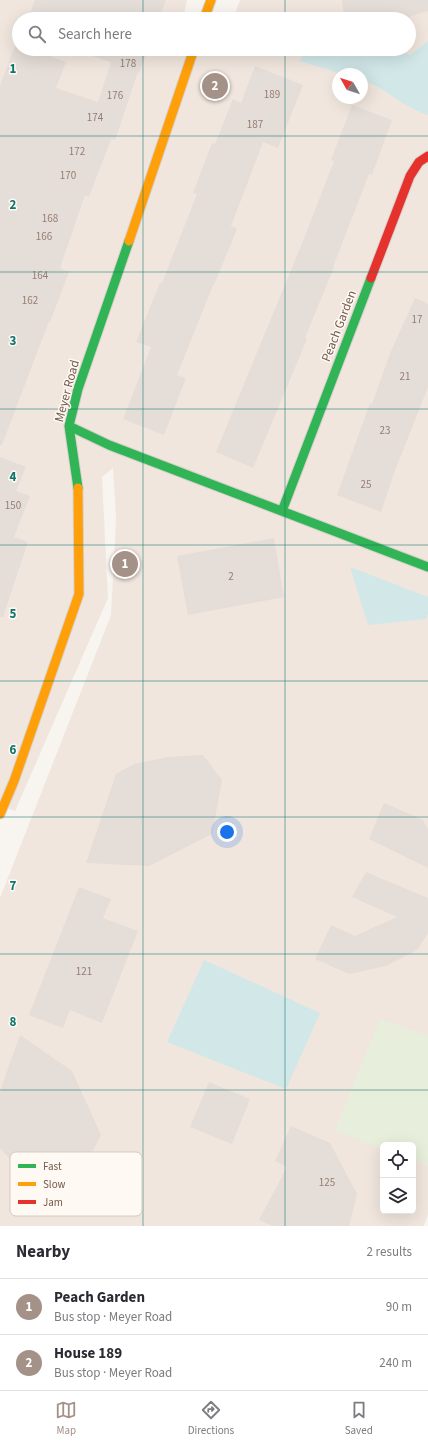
<!DOCTYPE html>
<html lang="en">
<head>
<meta charset="utf-8">
<style>
  :root { --surface:#fff; --page:#f2f2f3; --text:#2b2b33; --muted:#7c7c81; --line:#e1e1e2; --accent:#a49187 }
  body { margin:0; font-family:"Source Sans 3",sans-serif; background:var(--page); color:var(--text) }
  .controls { position:absolute; right:12px; bottom:12px; display:grid; overflow:hidden; border-radius:6px; box-shadow:0 4px 16px #0002 }
  .controls button { width:36px; height:36px; display:grid; place-items:center; padding:0; border:0; border-bottom:1px solid var(--line); background:var(--surface); color:var(--text); font:20px sans-serif }
  .compass { position:absolute; left:332px; top:68px; width:36px; height:36px; border-radius:50%; background:var(--surface); box-shadow:0 4px 16px #0002; rotate:309deg }
  .you { position:absolute; left:227px; top:832px; width:14px; height:14px; margin:-10px; border:3px solid #fff; border-radius:50%; background:#1a73e8; box-shadow:0 0 0 6px #1a73e833 }
  .badge { display:grid; place-items:center; width:26px; height:26px; border-radius:50%; background:var(--accent); color:#fff; font-size:13px; font-weight:700 }
  .pin { position:absolute; translate:-50% -50%; border:2px solid #fff; box-shadow:0 1px 4px #0006 }
  .list { margin:0; padding:0; list-style:none }
  h2 { display:flex; justify-content:space-between; align-items:center; height:52px; margin:0; padding:0 16px; font-size:17px }
  h2 small { font-size:13px; font-weight:400; color:var(--muted) }
  .list li { display:grid; grid-template-columns:26px 1fr auto; gap:12px; align-items:center; box-sizing:border-box; height:56px; padding:0 16px; border-top:1px solid var(--line) }
  .list b { display:block; font-size:15px; white-space:nowrap }
  .list p { margin:0; font-size:13px; white-space:nowrap; color:var(--muted) }
  .list em { font-size:13px; font-style:normal; color:var(--muted) }
  .icon { flex:none; width:22px; height:22px; fill:none; stroke:currentColor; stroke-width:2; stroke-linecap:round; stroke-linejoin:round }
  .map { position:relative; flex:none; width:428px; height:1226px; overflow:hidden }
  .search { position:absolute; background:var(--surface); box-shadow:0 4px 16px #0002; left:12px; right:12px; top:12px; height:44px; display:flex; align-items:center; gap:10px; box-sizing:border-box; padding:0 14px; border-radius:22px; color:var(--muted); font-size:15px }
  .sheet { height:164px; background:var(--surface) }
  nav { display:flex; justify-content:space-around; align-items:center; box-sizing:border-box; height:56px; border-top:1px solid var(--line); background:var(--surface); font-size:11px; color:var(--muted) }
  nav a { display:grid; justify-items:center; gap:2px }
  nav .on { color:var(--accent) }
  .map>svg:first-child { display:block }
</style>
</head>
<body>
<div class="map">
<svg width="428" height="1226" viewBox="0 0 428 1226">
  <rect width="100%" height="100%" fill="#f8f4f0"/>
  <path fill="#f0e6de" fill-rule="evenodd" d="M0,0H187L183,19H19V49H409V19H233L240,0H428V1214L424,1226H0V898L111,615L116,518L113,468L102,477L108,598L15,811L0,805ZM338,74H362V98H338ZM383,1145H413V1211H383Z"/>
  <path fill="#e7eedb" d="M380,1019L428,1036V1166L413,1160V1145H383V1149L335,1130Z"/>
  <path fill="#d1e7e8" d="M428,41V115C404,108 386,88 362,80V74H342L300,61L304,49H396L410,55Z
    M350,567L428,597V614L426,619L368,625Z
    M204,960L320,1013L286,1089L167,1042Z"/>
  <path fill="#e5ddd7" d="M35,0H166L159,19H28Z
    M342,0H428V11L402,19H344Z
    M16,43L19,44V49H31L66,62L56,88L98,102L111,62L86,54L88,49H148L139,73L138,72L115,140L111,139L89,197L85,195L60,268L69,272L50,322L49,321L2,445H0V85Z
    M255,66L303,85L278,148L263,142L231,226L237,229L214,285H213L177,375L186,378L164,435L123,419L151,347L136,342L160,283H162L197,194L193,193L212,143L215,144L233,99L241,103Z
    M352,105L392,120L372,175L369,174L333,267H334L305,338L307,339L253,468L216,452L303,241L334,161L331,160Z
    M415,298L428,304V387L394,473L381,512L337,495L370,403L372,404L391,351Z
    M0,457L26,467L16,491L30,496L14,537L28,542L3,617H0Z
    M274,538L284,597L188,615L177,556Z
    M203,755L222,780L212,834L149,866L86,863L116,774L134,764L168,757Z
    M384,803L423,820L428,829V868L369,839Z
    M366,872L428,898V933L417,950L386,966L349,974L315,959L331,925L355,936L397,917L352,897Z
    M79,887L111,899L103,918L138,931L102,1023L70,1010L63,1028L29,1015Z
    M20,1035L72,1071L101,1135L76,1184L45,1192L19,1169L0,1148V1091Z
    M209,1082L250,1099L232,1144L190,1127Z
    M291,1126L330,1143L357,1194L349,1226H273L259,1220L287,1167L275,1161Z"/>
  <g fill="none" stroke-linecap="round" stroke-linejoin="round">
    <g stroke="#d8d0cb" stroke-width="11">
      <path id="fast" d="M69,426L109,445L428,567
        M78,488L69,426L78,389L129,241
        M282,511L371,278"/>
    </g>
    <g stroke="#d8d0cb" stroke-width="11">
      <path id="slow" d="M204,19L211,0
        M129,241L194,49
        M0,814L14,781L79,594L78,488"/>
    </g>
    <g stroke="#d8d0cb" stroke-width="11">
      <path id="jam" d="M371,278L410,176L419,162L428,156"/>
    </g>
    <use href="#fast" stroke="#30b455" stroke-width="9"/>
    <use href="#slow" stroke="#ff9f0a" stroke-width="9"/>
    <use href="#jam" stroke="#e5322d" stroke-width="9"/>
  </g>
  <path fill="none" stroke="#0f766e" stroke-width="1" stroke-opacity="0.55" d="M143,0V19M285,0V19M143,49V1226M285,49V1226M0,136H428M0,272H428M0,409H428M0,545H428M0,681H428M0,817H428M0,954H428M0,1090H428"/>
  <g text-anchor="middle" dominant-baseline="central" stroke-width="3" stroke-linejoin="round" paint-order="stroke">
    <g font-size="11" fill="#947e73">
      <text x="128" y="63">178</text>
      <text x="272" y="94">189</text>
      <text x="115" y="95">176</text>
      <text x="95" y="117">174</text>
      <text x="255" y="124">187</text>
      <text x="77" y="151">172</text>
      <text x="68" y="175">170</text>
      <text x="50" y="218">168</text>
      <text x="44" y="236">166</text>
      <text x="40" y="275">164</text>
      <text x="30" y="300">162</text>
      <text x="417" y="319">17</text>
      <text x="405" y="376">21</text>
      <text x="385" y="430">23</text>
      <text x="366" y="484">25</text>
      <text x="13" y="505">150</text>
      <text x="231" y="576">2</text>
      <text x="84" y="971">121</text>
      <text x="327" y="1182">125</text>
    </g>
    <g font-size="13" fill="#765b4f" stroke="#fef9f2">
      <text transform="translate(339 326) rotate(-69)">Peach Garden</text>
      <text transform="translate(67 391) rotate(-75)">Meyer Road</text>
    </g>
  </g>
  <rect x="10" y="1152" width="132" height="64" rx="6" fill="#fef9f2" stroke="#d5cac1" stroke-width="1"/>
  <rect x="18" y="1164" width="18" height="4" fill="#30b455"/>
  <rect x="18" y="1182" width="18" height="4" fill="#ff9f0a"/>
  <rect x="18" y="1200" width="18" height="4" fill="#e5322d"/>
  <g font-size="11" fill="#765b4f">
    <text x="43" y="1170">Fast</text>
    <text x="43" y="1188">Slow</text>
    <text x="43" y="1206">Jam</text>
  </g>
  <g font-size="13" text-anchor="middle" font-weight="bold" fill="#0f766e" stroke="#fef9f2" stroke-width="3" stroke-linejoin="round" paint-order="stroke">
    <text x="13" y="73">1</text>
    <text x="13" y="209">2</text>
    <text x="13" y="345">3</text>
    <text x="13" y="481">4</text>
    <text x="13" y="618">5</text>
    <text x="13" y="754">6</text>
    <text x="13" y="890">7</text>
    <text x="13" y="1026">8</text>
  </g>
</svg>
<div class="controls">
<button><svg class="icon" aria-label="locate" viewBox="0 0 24 24"><circle cx="12" cy="12" r="6"/><path d="M12 2v4M12 18v4M2 12h4M18 12h4"/></svg></button>
<button><svg class="icon" aria-label="layers" viewBox="0 0 24 24"><path d="M12 4l9 5-9 5-9-5zM3 14l9 5 9-5"/></svg></button>
</div>
<svg class="compass" viewBox="-18 -18 36 36"><path d="M0-13l5 13h-10z" fill="#e53935"/><path d="M0 13l5-13h-10z" fill="#7c7c81"/></svg>
<div class="you"></div>
<div class="pin badge" style="left:125px;top:564px">1</div>
<div class="pin badge" style="left:215px;top:86px">2</div>
<div class="search"><svg class="icon" aria-label="search" viewBox="0 0 24 24"><circle cx="10" cy="10" r="6"/><path d="M15 15l6 6"/></svg>Search here</div>
</div>
<section class="sheet">
<h2>Nearby<small>2 results</small></h2>
<ul class="list">
<li><span class="badge">1</span><div><b>Peach Garden</b><p>Bus stop · Meyer Road</p></div><em>90 m</em></li>
<li><span class="badge">2</span><div><b>House 189</b><p>Bus stop · Meyer Road</p></div><em>240 m</em></li>
</ul>
</section>
<nav>
<a class="on"><svg class="icon" aria-label="map" viewBox="0 0 24 24"><path d="M3 6l6-2 6 2 6-2v14l-6 2-6-2-6 2zM9 4v14M15 6v14"/></svg>Map</a>
<a><svg class="icon" aria-label="directions" viewBox="0 0 24 24"><path d="M12 3l9 9-9 9-9-9zM9 14v-3h6M13 9l2 2-2 2"/></svg>Directions</a>
<a><svg class="icon" aria-label="saved" viewBox="0 0 24 24"><path d="M7 4h10v16l-5-4-5 4z"/></svg>Saved</a>
</nav>
</body>
</html>
